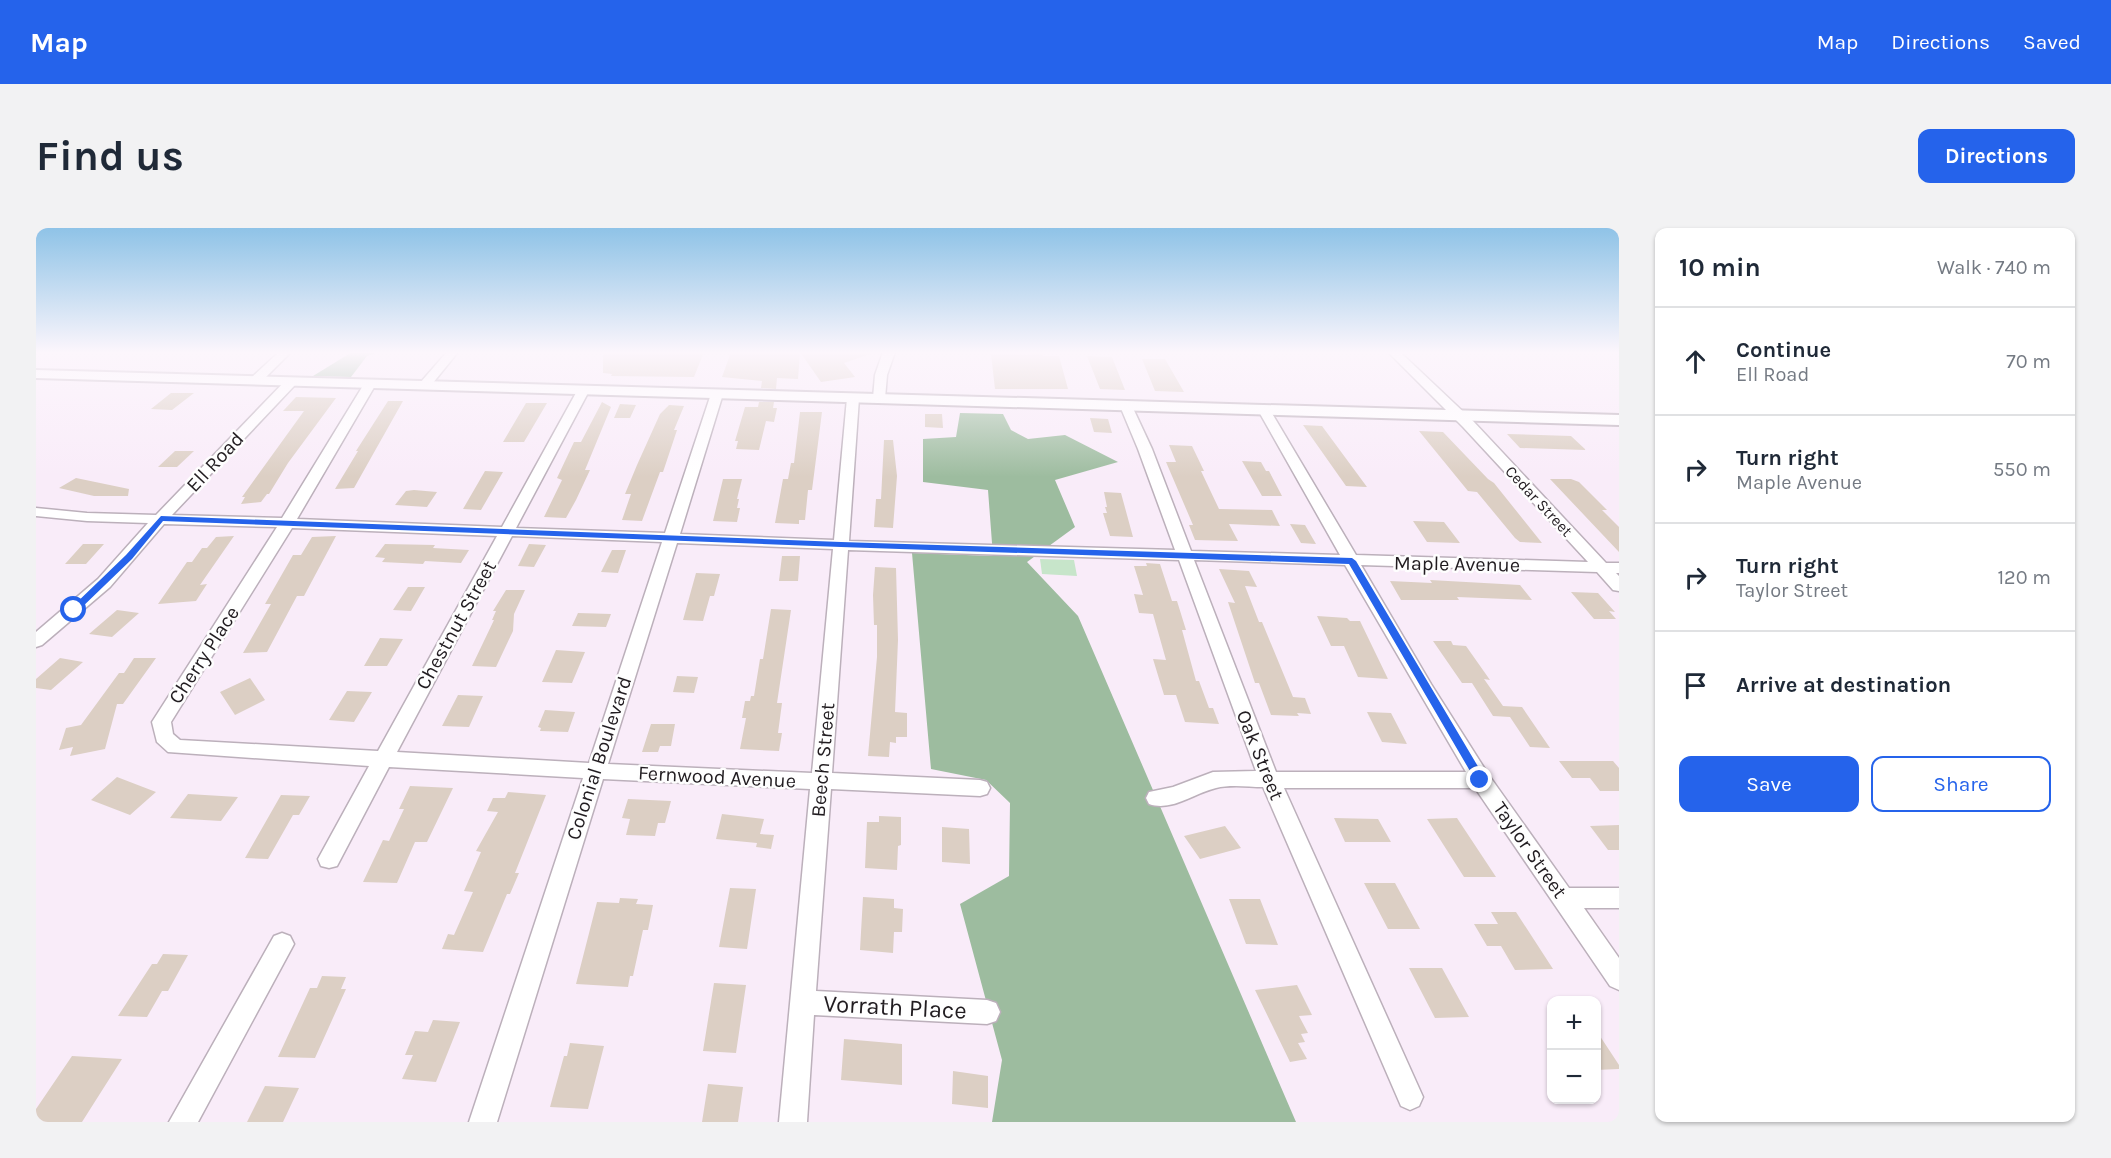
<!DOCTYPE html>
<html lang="en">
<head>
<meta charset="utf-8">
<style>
  :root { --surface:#fff; --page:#f2f2f3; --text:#1f2937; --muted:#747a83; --line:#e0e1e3; --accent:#2563eb }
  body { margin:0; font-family:Karla,sans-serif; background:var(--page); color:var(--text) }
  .controls { position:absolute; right:18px; bottom:18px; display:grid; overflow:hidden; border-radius:12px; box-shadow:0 2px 4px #0004 }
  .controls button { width:54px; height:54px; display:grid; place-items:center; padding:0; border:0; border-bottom:2px solid var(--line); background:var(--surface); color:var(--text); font:30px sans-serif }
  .stop { position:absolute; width:18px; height:18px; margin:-14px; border:4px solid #2563eb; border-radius:50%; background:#fff }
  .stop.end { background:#2563eb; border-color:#fff; box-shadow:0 2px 6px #0008 }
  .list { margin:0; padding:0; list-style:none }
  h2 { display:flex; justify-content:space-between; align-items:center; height:78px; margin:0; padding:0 24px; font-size:26px }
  h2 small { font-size:20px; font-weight:400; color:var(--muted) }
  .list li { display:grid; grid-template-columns:39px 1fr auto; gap:18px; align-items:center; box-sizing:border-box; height:108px; padding:0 24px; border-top:2px solid var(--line) }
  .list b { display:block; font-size:22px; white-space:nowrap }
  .list p { margin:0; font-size:20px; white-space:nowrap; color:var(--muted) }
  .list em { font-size:20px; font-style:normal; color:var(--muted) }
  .actions { display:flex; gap:12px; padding:18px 24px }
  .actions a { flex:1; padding:14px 0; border:2px solid var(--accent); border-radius:12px; text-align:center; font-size:21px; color:var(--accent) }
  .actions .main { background:var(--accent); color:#fff }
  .icon { flex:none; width:33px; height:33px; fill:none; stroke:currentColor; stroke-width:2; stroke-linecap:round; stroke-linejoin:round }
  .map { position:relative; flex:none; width:1583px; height:894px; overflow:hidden; border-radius:12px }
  header { display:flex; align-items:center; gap:36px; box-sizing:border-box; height:84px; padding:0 30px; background:var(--accent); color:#fff }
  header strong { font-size:28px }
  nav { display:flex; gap:33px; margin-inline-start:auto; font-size:21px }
  .intro { display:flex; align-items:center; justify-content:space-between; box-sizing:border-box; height:144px; padding:0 36px }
  h1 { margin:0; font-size:42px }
  .button { padding:15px 27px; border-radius:12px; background:var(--accent); color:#fff; font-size:21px; font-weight:700 }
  main { display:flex; gap:36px; padding:0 36px }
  aside { flex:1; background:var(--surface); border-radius:12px; box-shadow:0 2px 4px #0004 }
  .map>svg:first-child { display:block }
</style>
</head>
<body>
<header>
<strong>Map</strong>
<nav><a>Map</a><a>Directions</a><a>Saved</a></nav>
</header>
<div class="intro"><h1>Find us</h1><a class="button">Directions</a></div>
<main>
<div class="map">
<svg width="1583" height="894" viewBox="0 0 1583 894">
  <rect width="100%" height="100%" fill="#f9ecf9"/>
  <path fill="#c7e5ca" d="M1004,331L1038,332L1041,348L1006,346Z"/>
  <path fill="#9dbc9f" d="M316,124H343L331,128L315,149L277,148Z
    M924,185L967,186L975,202L992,211L1029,207L1082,234L1019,252L1039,299L991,334L1042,388L1260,894H956L966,832L924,676L973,648L974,575L950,552L895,541L876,325L957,328L952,262L887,254V211L920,209Z"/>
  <path fill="#dccfc4" d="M567,124H668L658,149L575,148L576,146L567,145Z
    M695,124H764L762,151L741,150L740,161L725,160L726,153L686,149Z
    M764,124H833L834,126L808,135L819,149L785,154Z
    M994,124H1005L1007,128H1023L1032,161H959L955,126L995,127Z
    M1051,128L1076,129L1089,162L1064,161Z
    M1106,131H1129L1148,164L1119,163Z
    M135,165H158L136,182L115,181Z
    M260,169L300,170L252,235L233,266H231L225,274L205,276L209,269H206L268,183H247Z
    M352,173H367L318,260L299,261L322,223H320Z
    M566,174L575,179L549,242H554L540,272L530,290L508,289L526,252L521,250L538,214H545Z
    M723,174H738L737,180H741L738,194L730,193L723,222L700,221L702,213H699L709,179H722Z
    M490,175H511L488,214H467Z
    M584,176L600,177L594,190H578Z
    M633,177L648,178L638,202H641L627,244H624L606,293L586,292L595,266H589L601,237L624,186Z
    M764,184H786L776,262H772L769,292H763V296L739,295L747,251H752L755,235H758Z
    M889,186H906L907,200L889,199Z
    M1054,190L1072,191L1076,205L1058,204Z
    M1267,197L1286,198L1331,259L1310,258Z
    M1383,203L1407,204L1452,251L1458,255L1506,315L1484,314L1479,310L1441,264L1432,263Z
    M1471,206L1535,208L1550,222L1484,220Z
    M848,212H857L861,248L857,300L838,299L840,271H845Z
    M1133,217L1156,218L1168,243H1165L1183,281L1236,282L1244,298L1193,296L1202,313L1159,312L1153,297H1157L1130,234H1140Z
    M139,223H158L141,239H122Z
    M1206,233L1225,234L1230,243H1233L1246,268H1226Z
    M449,243L467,244L445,282L427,281Z
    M40,250L93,261L92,268H58L23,260Z
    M687,251H706L701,271H703L701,280H704L701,294L677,293Z
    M1514,251H1535L1543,254L1571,282H1566L1583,299V324Z
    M370,263L378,262L401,264L391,279L359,277Z
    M1068,264L1085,265L1097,309L1074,308L1067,285H1071L1069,279H1071Z
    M1377,293L1408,294L1424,315L1391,314Z
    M1254,296L1269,297L1280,316L1265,315Z
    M198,308L164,357L171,356L160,373L122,376L151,334H156L166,320H171L180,309Z
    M300,308L268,368H261L231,424L207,425L235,376H229L257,327H265L276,309Z
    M47,316H68L50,336H29Z
    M349,316L399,317L397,320L433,322L425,335L389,333L387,336L346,334L349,330L339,329Z
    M493,316L510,317L498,339L482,338Z
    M576,322H590L582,345L565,344Z
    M746,328H764L762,353H743Z
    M1110,335L1124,336L1136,373H1141L1150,402H1146L1160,453H1163L1173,480H1177L1183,496L1149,494L1140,467H1128L1117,431L1130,432L1117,386L1103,385L1098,366L1107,367L1098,338H1111Z
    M839,339L860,340L862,412L859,484L871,485V509H860V515L854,514L853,529L832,528L841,429V397H838L837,367Z
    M1183,341L1213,343L1221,359L1209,358L1223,394H1226L1257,469L1269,470L1275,486L1261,485L1263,488L1235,487L1223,455H1219L1192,374L1199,375Z
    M660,345L684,346L678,368H674L667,393L647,392Z
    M1394,352L1484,357L1496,372L1421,369L1423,372H1365L1354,353L1396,355Z
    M372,359H389L375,383L357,382Z
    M470,362H489L478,386L477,403L460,439L436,438L458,392H456L460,383H457Z
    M1535,364L1562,365L1579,384L1573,383L1580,391H1558Z
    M735,381L755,382L741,475H746L742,505H746L743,523L704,521L710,490H706L709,473H714L715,468H718L724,431H727Z
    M81,382L103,385L76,409L53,406Z
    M542,385L575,386L570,399L536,398Z
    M1281,388L1311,390L1314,393H1324L1352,451L1322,449L1308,418H1295Z
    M344,410L367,411L351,438H328Z
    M1397,413H1415L1417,417L1430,418L1454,452L1448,451L1467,478L1486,479L1514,520L1494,519L1474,489L1457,488L1436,455H1426Z
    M520,422L549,424L536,455L506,454Z
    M24,430L47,434L15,462L0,460V451Z
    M98,430H120L87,476H81L69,521L34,528L37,519L23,522L30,500L45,497L83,445H88Z
    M641,448L662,449L658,465L637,464Z
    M214,450L229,472L199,487L184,464Z
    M311,463L336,464L318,494L293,492Z
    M422,467L447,468L433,499L406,498Z
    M509,482L539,484L532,504L504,503L505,500L502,499Z
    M1331,484L1355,485L1371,516L1346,514Z
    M615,496H639L635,518H624L622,524H606Z
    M1523,533H1577L1583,540V563H1564L1554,550H1536Z
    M81,549L120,564L94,587L55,572Z
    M374,558L417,560L391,614H379L361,655L327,654L347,612L353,613L368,581H363Z
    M472,564L510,567L479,645H483L474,666H471L447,724L406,721L412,706L418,707L437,664L428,663L445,624L440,623L462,584L451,583L457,570H469Z
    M152,566L202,569L185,593L134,590Z
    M245,567L274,568L263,587H257L232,631L209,630Z
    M592,571L635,573L629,595H622L619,608L590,607L594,591L586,590Z
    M686,586L728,591L724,606L738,607L735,621L720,619L721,615L680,611Z
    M843,588L865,589V617L862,618L861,642L829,640L831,594H843Z
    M1298,590L1342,591L1355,614H1309Z
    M1421,590L1460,649H1428L1391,591Z
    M1583,597V622H1572L1554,598Z
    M1189,598L1205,620L1164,631L1148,608Z
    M906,599L933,601L934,636L906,634Z
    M1328,655H1359L1384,701H1352Z
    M694,660L720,661L711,721L683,719Z
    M827,669L858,671V680L867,681L866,704H858L857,725L824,722Z
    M584,670L602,671L600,676L617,677L612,702H607L597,748H594L592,759L540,756L561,674L583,675Z
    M1193,671H1224L1242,717L1210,716Z
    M1455,684H1480L1517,741L1479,742L1465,718H1451L1438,696H1462Z
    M127,726L152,727L132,763H126L111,789L82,788L116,736H121Z
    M1373,740H1406L1433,789L1399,790Z
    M286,748L310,749L305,761H310L279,830L242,829L274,760H281Z
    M678,755L710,757L700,825L667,823Z
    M1261,757L1276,787L1263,788L1272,805L1265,806L1269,814L1262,815L1271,831L1254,834L1219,762Z
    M397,792L424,794L400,854L366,851L377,827H369L379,803L392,804Z
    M1560,802L1583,837V841L1560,842Z
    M808,811L866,816V857L805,852Z
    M534,815L568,818L552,881L514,879L528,828H531Z
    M36,828L86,831L46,894H0V881Z
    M917,843L952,848V880L916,876Z
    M672,856L707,859L702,894H666Z
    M229,858L263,860L247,894H211Z"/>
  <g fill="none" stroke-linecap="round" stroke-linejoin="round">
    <g stroke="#bcb0bb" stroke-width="3">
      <path id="minor" d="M243,124H255L223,156H215V150Z
        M411,124H422L392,161H384V155Z
        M847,124H859L851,147L849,170L843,174L837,170L839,147Z
        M1352,124H1364L1437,193L1570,335H1583V345H1580L1583,348V363L1577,362L1561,344L1325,337L1395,456L1452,546L1533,660H1583V680H1548L1583,730V762L1574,758L1439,560H1248L1387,869L1383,878L1374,882L1365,878L1227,559C1212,559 1195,556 1180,560C1158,565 1136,584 1113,576L1110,570L1113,564L1137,559L1177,544L1220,543L1143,332L812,322L796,545L944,552L951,554L954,560L951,566L944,568L795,561L780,763L951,772L960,775L964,784L960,793L951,796L778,787L771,894H743L774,561L567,551L461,894H433L547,550L353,539L301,638L293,640L285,638L282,631L333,538L132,524L121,514L116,494L241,299L128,296L74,359L6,417L0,419V404L62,351L112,295L51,293L0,288V280L51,285L120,287L251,151H259V157L136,287L246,290L328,156L334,152L340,156L261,291L466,299L541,163L547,159L553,163L480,300L629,305L675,166L681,162L687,166L644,306L798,312L811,170L817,166L823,170L813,313L1139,322L1102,221L1084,178L1090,174L1096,178L1116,221L1155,323L1304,327L1222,182L1228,178L1234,182L1320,327L1552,334L1427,199ZM256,300L461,308L342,523L144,512L137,506L135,494ZM476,308L626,314L553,535L361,524ZM641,315L797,321L776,545L572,536ZM1158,332L1309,337L1430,544H1240Z
        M246,705L254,708L258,716L162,894H133L238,708Z"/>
    </g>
    <g stroke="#bcb0bb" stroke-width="4">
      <path id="tertiary" d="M0,142L1583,187V197L0,150Z"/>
    </g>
    <use href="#minor" fill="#fff" fill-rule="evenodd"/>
    <use href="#tertiary" fill="#fff" fill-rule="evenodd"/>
  </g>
  <linearGradient id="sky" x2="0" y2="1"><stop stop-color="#8fc3e7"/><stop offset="0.5" stop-color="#fcf6fc"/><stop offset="1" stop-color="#fcf6fc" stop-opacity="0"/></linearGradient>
  <rect width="1583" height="249" fill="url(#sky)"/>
  <path fill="#2563eb" d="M125,288L805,314L1316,330L1320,333L1450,552L1448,555H1441L1313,336L805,319L127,293L96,331L41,384H35V380L90,327Z"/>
  <g text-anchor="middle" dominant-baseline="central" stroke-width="5" stroke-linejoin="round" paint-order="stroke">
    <g font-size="16" fill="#211c20" stroke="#fefefe">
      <text transform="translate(1503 273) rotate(47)">Cedar Street</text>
    </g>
    <g font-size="20" fill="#211c20" stroke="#fefefe">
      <text transform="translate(179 234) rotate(-47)">Ell Road</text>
      <text transform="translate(1421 336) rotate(1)">Maple Avenue</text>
      <text transform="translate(420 397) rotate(-61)">Chestnut Street</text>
      <text transform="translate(168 427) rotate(-57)">Cherry Place</text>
      <text transform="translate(1224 527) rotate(68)">Oak Street</text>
      <text transform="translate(563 530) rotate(-72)">Colonial Boulevard</text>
      <text transform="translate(787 532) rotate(-85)">Beech Street</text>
      <text transform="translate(681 549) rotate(3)">Fernwood Avenue</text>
      <text transform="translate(1494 622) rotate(55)">Taylor Street</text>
    </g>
    <g font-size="24" fill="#211c20" stroke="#fefefe">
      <text transform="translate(859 779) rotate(3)">Vorrath Place</text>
    </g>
  </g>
</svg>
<div class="controls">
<button>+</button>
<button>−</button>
</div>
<div class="stop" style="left:38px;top:382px"></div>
<div class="stop end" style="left:1444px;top:552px"></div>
</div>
<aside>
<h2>10 min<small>Walk · 740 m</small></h2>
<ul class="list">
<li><svg class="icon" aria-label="ahead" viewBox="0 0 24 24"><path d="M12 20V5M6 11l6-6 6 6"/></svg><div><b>Continue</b><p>Ell Road</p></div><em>70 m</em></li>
<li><svg class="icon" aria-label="right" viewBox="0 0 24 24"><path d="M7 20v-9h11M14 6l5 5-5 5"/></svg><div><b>Turn right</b><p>Maple Avenue</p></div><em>550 m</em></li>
<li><svg class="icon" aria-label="right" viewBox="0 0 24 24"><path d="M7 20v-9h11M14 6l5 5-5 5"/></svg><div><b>Turn right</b><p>Taylor Street</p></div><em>120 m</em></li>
<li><svg class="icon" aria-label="arrive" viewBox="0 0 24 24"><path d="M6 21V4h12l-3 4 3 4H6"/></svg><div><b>Arrive at destination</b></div></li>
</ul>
<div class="actions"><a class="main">Save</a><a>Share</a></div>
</aside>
</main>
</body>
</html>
